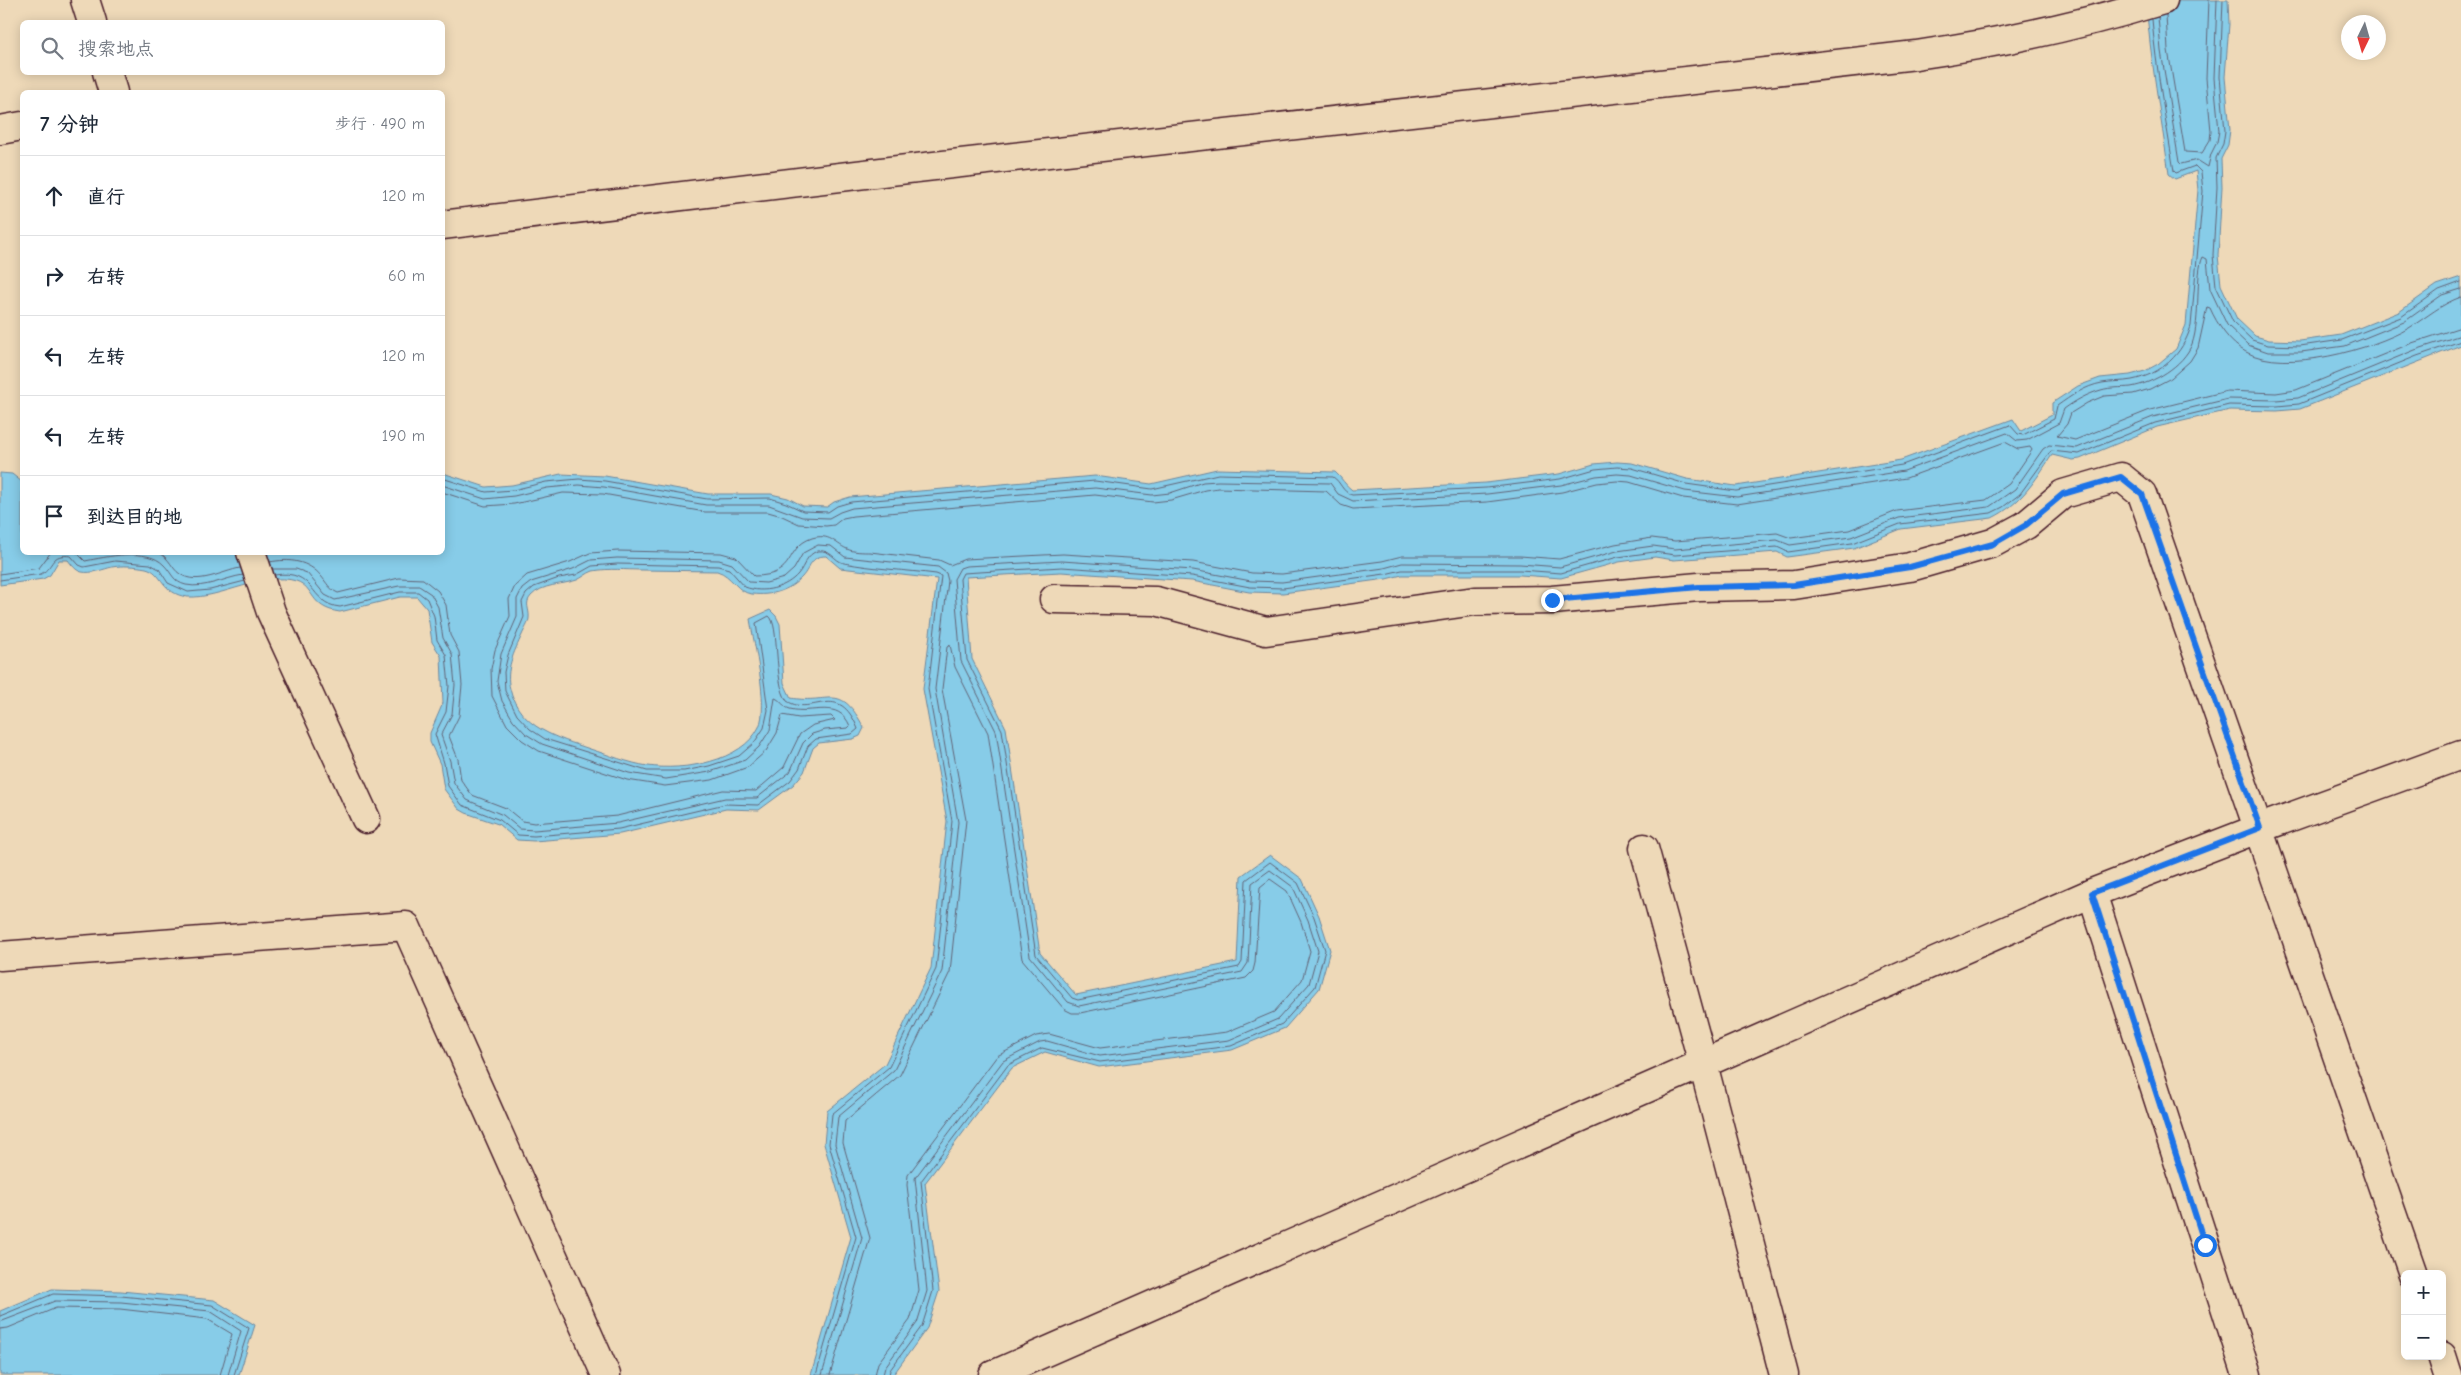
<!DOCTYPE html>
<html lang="zh">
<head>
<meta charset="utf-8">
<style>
  :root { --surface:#fff; --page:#f2f2f3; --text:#1f2937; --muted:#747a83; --line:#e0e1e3 }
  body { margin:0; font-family:"Comic Neue","LXGW WenKai TC",sans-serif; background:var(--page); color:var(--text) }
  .controls { position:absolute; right:15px; bottom:15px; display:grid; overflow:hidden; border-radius:8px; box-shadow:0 2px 12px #0003 }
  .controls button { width:45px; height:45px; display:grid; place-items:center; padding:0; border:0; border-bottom:1px solid var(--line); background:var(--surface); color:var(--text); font:25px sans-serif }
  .compass { position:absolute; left:2341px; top:15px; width:45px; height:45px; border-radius:50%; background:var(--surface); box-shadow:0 2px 12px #0003; rotate:185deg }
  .stop { position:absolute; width:15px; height:15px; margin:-11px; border:4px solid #1a73e8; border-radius:50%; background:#fff }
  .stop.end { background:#1a73e8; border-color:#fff; box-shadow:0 1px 5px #0008 }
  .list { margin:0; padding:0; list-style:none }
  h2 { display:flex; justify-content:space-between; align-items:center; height:65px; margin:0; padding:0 20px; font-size:21px }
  h2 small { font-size:16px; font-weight:400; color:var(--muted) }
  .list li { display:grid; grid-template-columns:32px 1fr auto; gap:15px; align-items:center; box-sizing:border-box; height:80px; padding:0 20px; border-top:1px solid var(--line) }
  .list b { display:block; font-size:19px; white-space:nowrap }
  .list em { font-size:16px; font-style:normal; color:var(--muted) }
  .icon { flex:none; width:28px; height:28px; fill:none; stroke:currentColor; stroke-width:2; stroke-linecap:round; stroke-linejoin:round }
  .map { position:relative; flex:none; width:2461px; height:1375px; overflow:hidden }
  .search { position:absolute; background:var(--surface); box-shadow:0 2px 12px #0003; left:20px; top:20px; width:425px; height:55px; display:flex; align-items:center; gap:12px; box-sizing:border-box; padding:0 18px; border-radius:8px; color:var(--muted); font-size:19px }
  .panel { position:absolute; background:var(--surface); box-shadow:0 2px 12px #0003; left:20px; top:90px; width:425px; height:465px; border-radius:8px }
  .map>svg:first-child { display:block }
</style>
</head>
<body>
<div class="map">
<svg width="2461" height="1375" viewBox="0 0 2461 1375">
  <rect width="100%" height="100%" fill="#eed9b8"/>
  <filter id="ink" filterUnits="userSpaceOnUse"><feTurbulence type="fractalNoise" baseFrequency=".02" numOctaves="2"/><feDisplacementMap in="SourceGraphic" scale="10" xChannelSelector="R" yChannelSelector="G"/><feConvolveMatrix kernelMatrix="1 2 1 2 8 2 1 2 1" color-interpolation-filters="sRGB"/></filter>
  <g filter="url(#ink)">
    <path fill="#87cce8" stroke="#6f879c" d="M2146,0H2228L2229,24L2225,77L2230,130L2228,145L2221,159L2222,187L2218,255L2221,285L2237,319L2255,336L2269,340L2300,341L2341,335L2399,312L2437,285L2461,277V345L2300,409L2277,411L2230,410L2157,427L2080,459L2073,460L2052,455C2035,481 2021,504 1992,518L1901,529L1854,548L1787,557L1777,552L1674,560L1655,557L1619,562L1561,578L1520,575H1402L1386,579L1283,593L1249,592L1192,581L1061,572L966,577L972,659L1006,728L1040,953L1076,995L1237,962L1241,876L1270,855L1302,879L1319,916L1330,950L1319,989L1285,1028L1232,1050L1099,1067L1045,1052L1012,1068L925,1183L939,1291L927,1328L893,1375H811L851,1237L824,1144L827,1111L885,1064L931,968L947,821L923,689L937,579L840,568L826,556C810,556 811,567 802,577C789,591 771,596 752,594C737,593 732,575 717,571C692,571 667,570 642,570C626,570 609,568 593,571C587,573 582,578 577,580C562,585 542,584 531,596C524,604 530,609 529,618C529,623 524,630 522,635C514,652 505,670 510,689C519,728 558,738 590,749C609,755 628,763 648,766C683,771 742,762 759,727C769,705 754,644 750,619L770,610L776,616L780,624L784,683L791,698C830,705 840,681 864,728L860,736L853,739L819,743L813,748L804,772L793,785L759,810L726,809L620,834L534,841L517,840L498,824L466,813L459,809L444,789L440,764L430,742V733L443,703L441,656L432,642L427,609L417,597H400L340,612C309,608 315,587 296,581C265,571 220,599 188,597C161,594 163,572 146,568C135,566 123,565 112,567C104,569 91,574 82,572C76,571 72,565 68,560H59L50,575L43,579L0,585V473L12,474L22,482V552H442L443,473L486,487L512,485L561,474L605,476L708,494H771L788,498L803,506L827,507L834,502L850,497L1095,476L1151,484L1217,469L1335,472C1342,478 1345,485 1352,490L1486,483L1559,474L1594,464L1617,462L1632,463L1687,479L1736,486L1901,460L2013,419L2021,431L2052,415V403L2078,386L2100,378L2130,375L2145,371L2158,364L2176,349L2186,325L2198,190L2196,171L2175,179L2169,174C2161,116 2150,59 2146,0Z
      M52,1289L121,1291L214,1300L255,1325L239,1375H0V1311Z"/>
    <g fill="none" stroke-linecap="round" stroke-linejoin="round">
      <path stroke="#626477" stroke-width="1" d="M2223,0L2220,77L2225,131L2223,144L2216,158L2217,187L2213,255L2216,286L2233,322L2252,340L2268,345L2300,346L2342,340L2401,317L2439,290L2461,282
        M2166,15L2168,50L2185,152L2202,153L2210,140L2211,131L2206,78L2209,0
        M2158,17L2161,51L2179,162L2181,164L2197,160L2208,167L2211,154L2217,142L2219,131L2214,78L2217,0
        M2461,297C2441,304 2427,317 2409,328C2373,349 2285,374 2246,352C2230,344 2217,324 2210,308L2207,307L2198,348L2190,361L2171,378L2150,389L2133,394L2104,396L2087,403L2071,413L2067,424L2057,436L2075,440L2150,410L2227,391L2276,393L2296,390L2412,343L2461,327
        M442,478L486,492L513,490L546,482L579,479L605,481L707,499L770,498L786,503L803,511L828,512L837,506L851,502L1095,481L1152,489L1218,474L1333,477C1341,482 1342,492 1352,495L1486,488L1560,479L1595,469L1617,467L1632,468L1686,484L1736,491L1902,465L2010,425L2018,434L2023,435L2054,419L2057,406C2071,396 2085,386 2102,383C2112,381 2122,382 2132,380C2162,374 2183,354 2191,326L2203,191L2201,172L2195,166L2176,173L2174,171C2166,121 2156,69 2152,19
        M442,485L485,499L514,496L547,488L579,485L604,487L706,505H769L802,517L829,518L840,512L852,508L1095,488L1152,495L1170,493L1203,482L1218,481L1330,483L1338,494L1353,501L1487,494L1561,485L1596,476L1617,474L1631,475L1685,491L1737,497L1904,471L2007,433L2017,441L2027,440L2059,423L2064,409C2075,401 2087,394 2101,390C2111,387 2121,388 2131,387C2154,383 2183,366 2192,344C2201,320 2195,272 2203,257L2207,259L2210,289L2227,325L2248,345L2268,352H2301L2345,346L2404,322L2442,295L2461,289
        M76,552L85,561C106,557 147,547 164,565C172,573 173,582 186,585C205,589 224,578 243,575
        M158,552C171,559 171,568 180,574C197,586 223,571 240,568
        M270,562C289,558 309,561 321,576C327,583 329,589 338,593L399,578L423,579L438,591L446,605L450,635L459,652L462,685L459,716L449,736L458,759L461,780L472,795L506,808L522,821L534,823L617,816L723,790L756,791L784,767L800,734L813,725L835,720L831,716L799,718L782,715L777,733L766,751L748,767L712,780L665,786L627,780L539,751L522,740L507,725L492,696L491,669L495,650L510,616L509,599L515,586L527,575L570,562L590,553L618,551L721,553L736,557L754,576C798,576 783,548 812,538C830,533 834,543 847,549C853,552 863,552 870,552C893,555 916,557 939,560L950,565L965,559L1063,554L1193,562L1252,573L1282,574L1382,561L1402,556H1520L1559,559L1615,544L1652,538L1675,541L1777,533L1791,538L1849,530L1897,511L1986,500L2009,484L2032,450L2030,447L2018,449L2005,442L1906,478L1737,504L1683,498L1629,482L1617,481L1597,483L1562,492L1487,502L1353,509L1341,505L1326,491L1218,488L1205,490L1171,500L1153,502L1095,495L853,516L843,518L834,525L826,526L799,524L782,516L768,512H705L603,494L563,493L514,504L485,506L442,492
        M272,569H296L307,573L325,595L335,600L399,586H419L431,594L438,607L443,638L452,654L455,685L452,714L441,735L450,761L454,783L467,800L503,815L520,829L534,830L618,823L725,798H757L790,772L803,743L812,734L825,730L848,728L850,726C838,698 813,715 790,709C783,707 781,700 775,698L770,730L759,747L745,760L710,772L666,779L629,773L542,744L526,734L513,720L502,701L497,681L501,654L517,617V599L522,589L531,582L573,569L591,560L617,558L719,560L732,564L749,582L766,583L784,578L794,569L803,553L818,545L831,546L845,557L938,567L946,573L948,581L935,689L958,822L942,971L894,1070L838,1117L835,1144L862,1238L822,1375
        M0,574L39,568L51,552
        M274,575C317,568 308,604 340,607L400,592H418L427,599L434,616L437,640L446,655L449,686L446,712L435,734L444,763L448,786L462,805L500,820L518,835L534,836L619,829L725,804L758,805L790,781L799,769L808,746L816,739L852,734L858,729C838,679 813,718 787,701C773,681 780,624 769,616L756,623L768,710L764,728L754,743L739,756L709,766L684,771H647L545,739L530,729L517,715L505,691L504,672L508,655L524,617L522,602L526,594L534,587L559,578L576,575L592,566L617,564L718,566L729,569L745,587C763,594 786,588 798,574C805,566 806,554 818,551C831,549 834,561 844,563C874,569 906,570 936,574L941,576L928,689L952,821L936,969L889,1067L832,1114L829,1144L856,1237L816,1375
        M0,580L41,574C55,566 50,553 71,556L79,565L84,567L115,561L150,564L159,569L168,583L188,592L210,590L245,581
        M0,1316L53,1294L121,1296L212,1305L249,1328L234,1375
        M0,1322L55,1301L121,1302L210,1311L241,1331L228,1375
        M0,1329L8,1328L56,1308L120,1309L207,1319L232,1334L220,1375
        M830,1375L870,1238L843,1143L845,1121L900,1075L950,972L966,820L942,689L947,647L950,645L955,667L988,733L1022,959L1064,1009L1072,1013H1080L1246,978L1253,971L1255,963L1260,887L1270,879L1287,891L1301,922L1310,951L1302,980L1274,1012L1227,1032L1100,1048L1049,1034L1036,1036L997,1056L908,1175L907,1185L919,1290L910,1320L878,1363L875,1375
        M883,1375L885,1367L917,1323L927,1291L915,1178L1003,1061L1040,1042L1047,1041L1100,1056L1229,1040L1278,1019L1309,984L1318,951L1308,920L1293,887L1270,870L1252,883L1248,963L1242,972L1079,1006L1068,1002L1030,956L996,731L961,661L954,579L960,568L966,566L1062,561L1193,570L1251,581L1282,582L1384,568L1402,563L1520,564L1560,567L1617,551L1653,546L1675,549L1777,540L1790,545L1851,537L1899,518L1989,507L2015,489L2043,449L2049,445L2077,448L2153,417L2228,399L2276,400L2298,398L2415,350L2461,335
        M889,1375L890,1370L922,1326L933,1291L921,1181L1008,1065L1042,1048L1100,1062L1231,1046L1282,1024L1315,987L1325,950L1314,917L1298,883L1270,862L1246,880L1242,962L1239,967L1078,1000L1072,998L1036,955L1002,730L967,660L960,579L963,573L1062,567L1192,576L1250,587L1283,588L1385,574L1402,570H1520L1561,573L1618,557L1654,552L1675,555L1777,547L1788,552L1852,543L1900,524L1991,513L2003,507L2020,494L2051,451L2079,454L2155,423L2229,405L2277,406L2299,404L2417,356L2461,341"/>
      <g stroke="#4a1f2b" stroke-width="31">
        <path id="minor" d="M85,0L92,22
          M107,72L113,92
          M0,130L22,126
          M442,225L890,171L1916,55C1999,43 2082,25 2163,0
          M251,552L271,612L366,819
          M1054,599L1156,601L1266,631L1475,601L1552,600L1699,587L1794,585L1910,567L1993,543L2026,525L2063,494L2121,477L2142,494L2413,1274
          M1644,848L1703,1064L1784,1375
          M2092,893L2247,1375
          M0,956L406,926L606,1375
          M2442,1356L2448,1375
          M993,1375L2092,893L2260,828L2461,755"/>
      </g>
      <use href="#minor" stroke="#eed9b8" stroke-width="28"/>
    </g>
  </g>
  <g fill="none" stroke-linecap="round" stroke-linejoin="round" filter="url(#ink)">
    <path stroke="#1a73e8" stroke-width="6" d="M1552,600L1699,587L1794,585L1910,567L1993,544L2026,525L2063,494L2121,477L2142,494L2260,828L2092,893L2205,1245"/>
  </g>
</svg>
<div class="controls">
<button>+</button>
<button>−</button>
</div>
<svg class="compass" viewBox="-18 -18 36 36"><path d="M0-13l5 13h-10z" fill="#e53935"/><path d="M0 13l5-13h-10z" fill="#747a83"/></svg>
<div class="stop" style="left:2205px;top:1245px"></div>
<div class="stop end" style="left:1552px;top:600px"></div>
<div class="search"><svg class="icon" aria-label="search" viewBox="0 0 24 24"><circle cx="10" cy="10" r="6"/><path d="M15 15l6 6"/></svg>搜索地点</div>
<section class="panel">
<h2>7 分钟<small>步行 · 490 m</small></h2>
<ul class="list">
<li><svg class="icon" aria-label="ahead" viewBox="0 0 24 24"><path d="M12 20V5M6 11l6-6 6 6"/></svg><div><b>直行</b></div><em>120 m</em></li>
<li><svg class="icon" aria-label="right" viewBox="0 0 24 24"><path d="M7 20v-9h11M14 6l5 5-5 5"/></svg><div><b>右转</b></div><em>60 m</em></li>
<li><svg class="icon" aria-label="left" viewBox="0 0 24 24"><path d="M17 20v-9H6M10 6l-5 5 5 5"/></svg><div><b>左转</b></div><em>120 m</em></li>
<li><svg class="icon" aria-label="left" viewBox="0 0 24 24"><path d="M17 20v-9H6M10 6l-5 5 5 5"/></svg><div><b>左转</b></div><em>190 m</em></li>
<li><svg class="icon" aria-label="arrive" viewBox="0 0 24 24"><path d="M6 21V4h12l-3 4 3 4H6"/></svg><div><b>到达目的地</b></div></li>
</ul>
</section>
</div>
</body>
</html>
